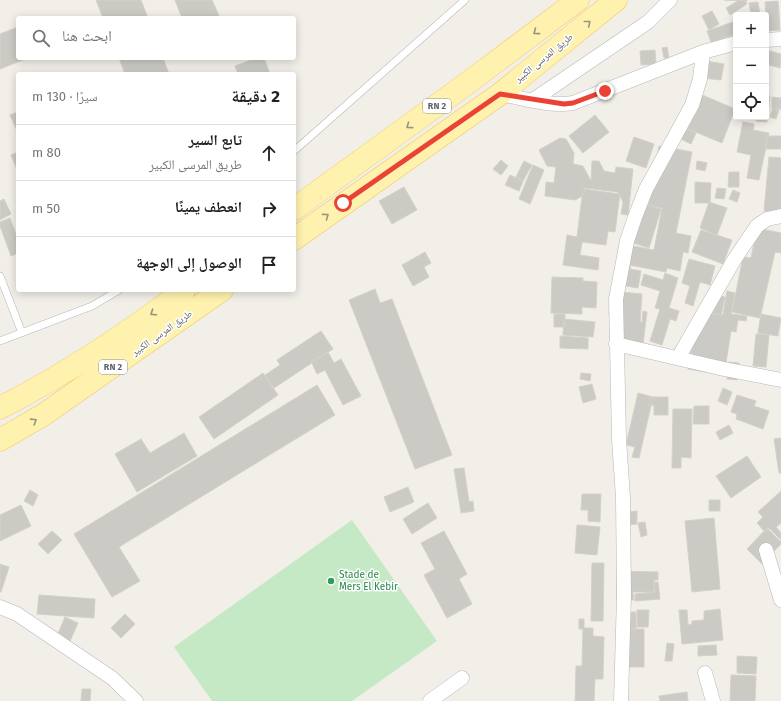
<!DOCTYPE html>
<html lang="ar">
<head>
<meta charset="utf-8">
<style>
  :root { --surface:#fff; --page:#f6f6f6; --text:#202124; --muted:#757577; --line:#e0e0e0 }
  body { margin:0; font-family:"Fira Sans","Noto Naskh Arabic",sans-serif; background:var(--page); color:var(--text); direction:rtl }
  .controls { position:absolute; right:12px; top:12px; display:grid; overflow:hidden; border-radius:4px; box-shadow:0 2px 10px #0003 }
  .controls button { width:36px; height:36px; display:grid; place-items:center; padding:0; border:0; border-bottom:1px solid var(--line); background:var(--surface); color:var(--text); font:20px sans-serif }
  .stop { position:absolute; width:12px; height:12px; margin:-9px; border:3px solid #ea4335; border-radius:50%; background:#fff }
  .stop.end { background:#ea4335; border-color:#fff; box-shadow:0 1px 4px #0008 }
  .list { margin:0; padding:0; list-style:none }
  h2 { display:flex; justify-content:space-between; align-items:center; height:52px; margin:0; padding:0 16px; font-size:17px }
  h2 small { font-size:13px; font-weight:400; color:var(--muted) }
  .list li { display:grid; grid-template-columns:26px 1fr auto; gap:12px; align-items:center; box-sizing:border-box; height:56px; padding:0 16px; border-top:1px solid var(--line) }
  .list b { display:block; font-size:15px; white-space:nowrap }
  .list p { margin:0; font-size:13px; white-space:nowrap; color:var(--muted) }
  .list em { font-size:13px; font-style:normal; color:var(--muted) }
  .icon { flex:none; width:22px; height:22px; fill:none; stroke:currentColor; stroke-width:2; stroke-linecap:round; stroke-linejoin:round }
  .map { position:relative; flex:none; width:781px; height:701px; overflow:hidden; direction:ltr }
  .search { position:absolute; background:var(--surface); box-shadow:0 2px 10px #0003; left:16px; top:16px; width:280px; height:44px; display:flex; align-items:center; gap:10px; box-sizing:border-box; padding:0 14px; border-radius:4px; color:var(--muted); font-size:15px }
  .panel { position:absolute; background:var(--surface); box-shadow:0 2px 10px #0003; left:16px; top:72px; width:280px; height:220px; border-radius:4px; direction:rtl }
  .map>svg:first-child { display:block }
</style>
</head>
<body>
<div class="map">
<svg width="781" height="701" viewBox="0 0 781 701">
  <rect width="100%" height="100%" fill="#f1efe8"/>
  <path fill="#c5e8c5" d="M352,520L437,641L352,701H212L174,647Z"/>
  <path fill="#cccac5" stroke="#d6d1c6" d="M96,0H141L148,18H103Z
    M175,0H212L220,18H182Z
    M724,0H747V1Z
    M739,0H745L747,4L730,15L726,8Z
    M778,1L780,30L767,31L765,2Z
    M758,2L760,15H751L749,3Z
    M712,11L719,24L709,30L702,16Z
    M736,21V34L711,42L707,31Z
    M18,27V58H28L0,69V34Z
    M667,47L669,58H664L662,48Z
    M655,50L656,64L641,65L640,51Z
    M766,50L781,54L780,68L766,64Z
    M119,58H163L169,74H125Z
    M256,58H264L270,74H238L235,66Z
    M706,61L724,64L721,80L703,78Z
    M693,91L735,109L722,143L679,125Z
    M766,95L770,96L767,122L756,121L757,117H766Z
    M772,97L781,98V109H772Z
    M773,108L779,110L776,119L770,117Z
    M18,112V133L10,115Z
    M595,115L609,132L583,153L569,136Z
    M743,122L754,124L753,130L769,133L759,180L747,178L751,155L737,152Z
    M682,126L696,133L691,144L677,137Z
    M766,136H781V149H766Z
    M634,137L654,144L646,168L626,161Z
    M560,138L566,139L574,153L573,164L583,166L591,181L592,161H599L604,171L615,173L616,167L633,169L628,215L621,214L623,202L618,192L585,188L584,195L575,200L545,196L546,182L554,183L556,167L547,166L539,150Z
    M659,146L692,152L676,233L691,236L688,253L683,252L680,271L667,268L666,272L624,264L628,245L654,250L662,208L648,205Z
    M18,152V172L11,155Z
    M769,157L781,158V213L764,211Z
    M501,160L508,166L501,175L493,169Z
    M524,161L532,165L523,181L516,177Z
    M697,161L707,163L705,171L696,169Z
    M533,165L544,170L530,204L519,199Z
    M729,172H739V187H728Z
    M510,175L523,181L519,191L505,185Z
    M695,182L711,183L710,203H695Z
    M404,187L417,210L392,224L379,201Z
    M717,188L726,189L724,199L715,198Z
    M583,189L620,194L615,232L608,231L606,245L582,242L580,255L599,258L598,270L563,265L567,235L577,237Z
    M733,190L740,193L737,202L729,199Z
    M4,199L11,214L0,220V201Z
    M709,202L727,208L717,235L700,228Z
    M640,203L661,209L649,248L627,241Z
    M10,218L18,240V253L11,256L0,226V222Z
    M757,228L781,233V253L775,252L760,318L732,312L743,257L751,258Z
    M701,230L732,240L723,264L692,252Z
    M425,252L431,263L424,267L429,277L413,286L402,265Z
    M689,259L715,266L710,285L700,282L693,306L685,303L690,286L682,283Z
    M618,260L631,262L630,269L641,271L638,288L614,284Z
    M665,273L678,278L669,308L679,311L676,321L670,319L662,345L650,341L660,309L655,308L660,291L641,285L644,274L663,280Z
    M552,277L583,278V281L597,282L596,308L582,307V314L551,313Z
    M375,289L380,303L392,299L452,455L415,469L349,300Z
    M611,291L642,294L640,322H642L643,311L647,312L643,344L611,340L614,316L609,315Z
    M727,291L735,293L731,314L747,316L746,321L738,320L736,332L731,331L724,375L688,369L698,310L723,315Z
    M715,295L725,297L721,316L710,313Z
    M554,314H565V327H554Z
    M761,314L781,318L778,336L758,333Z
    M564,319L595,322L593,337L563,335Z
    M321,331L333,349L274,388L265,375L280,365L277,360Z
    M756,334L769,335L766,367L753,366Z
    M560,336L588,338V349L560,348Z
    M328,352L334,363L341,359L361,396L343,405L325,370L317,374L311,361Z
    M729,362L739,363L737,380L727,379Z
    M263,373L278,395L214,439L199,417Z
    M581,373L591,374L590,381L580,379Z
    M592,384L596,399L583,403L579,387Z
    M317,385L335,415L119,547L140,581L112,597L74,534Z
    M723,388L732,392L727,405L718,401Z
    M638,393L653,397L639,458L632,457L635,447L626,445Z
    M737,395L756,401L754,406L769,411L763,429L736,419L737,414L731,412Z
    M649,397H668V415H654V405L649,406Z
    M694,406H709V424H693Z
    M673,409H692L691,458L681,457V468H672Z
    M729,425L733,433L720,440L716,432Z
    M184,433L197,456L137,492L115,454L141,439L150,453Z
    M781,438V473H779L774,439Z
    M747,456L761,477L731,498L716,476Z
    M464,468L469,502L473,501L474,511L461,513L454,469Z
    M408,487L414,502L390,512L384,497Z
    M30,490L38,495L33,506L24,501Z
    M781,491V523L776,527L781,533V540L769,528L765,532L757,523L763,517L758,512Z
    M582,494H601L600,522L588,521V510H581Z
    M709,500H720V511H709Z
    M428,503L437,518L412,534L403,519Z
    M21,505L31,526L0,541V515Z
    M637,511V524L628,525V512Z
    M714,518L720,589L692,592L685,521Z
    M645,522L647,535L641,537L638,523Z
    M577,525L600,527L597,555L575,553Z
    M767,528L781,542V544L762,564L747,549Z
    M52,531L62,540L48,554L38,544Z
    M444,531L467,574L459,579L472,604L447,618L424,575L435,569L421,543Z
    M592,563H604L603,621H591Z
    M0,564L9,567L1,592H0Z
    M617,571L658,572V580H654V592H633L634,600H617Z
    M654,582H658L660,599L635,601V594L655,592Z
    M39,595L95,599L94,618L37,614Z
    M720,609L723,640L682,644L679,610H687L688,625L692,624V621L704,620V611Z
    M637,610H649L648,627H637Z
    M624,612H636V629L623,628Z
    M125,614L135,624L121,638L111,628Z
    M65,617L78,623L70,641L57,636Z
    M579,619H584V628H593V636L604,637L603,679H595L594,701H575L576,666H582L583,629H579Z
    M622,629H644V667H622Z
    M667,643L674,644L672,661H665Z
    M716,645L717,655L698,656V646Z
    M737,656L757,657L756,674L737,673Z
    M731,675L756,676L755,701H730Z
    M82,689H91L90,701H81Z
    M687,692L688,701H660L659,696Z"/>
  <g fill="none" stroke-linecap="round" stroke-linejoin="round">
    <g stroke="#b5b8bc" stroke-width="8">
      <path id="lane" d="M294,151L465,0
        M0,276L22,333
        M0,341L92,306L119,290"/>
    </g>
    <g stroke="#b5b8bc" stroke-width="15">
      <path id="street" d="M766,40L781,39
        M500,94C523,98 550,107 573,103L703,52L736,43
        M533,100L648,22L670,0
        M616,344L724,369L781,380
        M678,358L734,260L757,226L767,219L781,216
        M766,550L781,600
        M0,607L17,614L112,678L136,701
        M705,673L713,701
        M430,701L462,678
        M621,701L624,595L623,498L619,439L616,299L627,241L635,217L646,189L692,105L700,79L703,52"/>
    </g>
    <g stroke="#f2c960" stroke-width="23">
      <path id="primary" d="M294,209L473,79L578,0
        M294,239L500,94L616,0
        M0,408C64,375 127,334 184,290
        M0,440L43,415L222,290"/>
    </g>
    <use href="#lane" stroke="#fff" stroke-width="7"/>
    <use href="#street" stroke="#fff" stroke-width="14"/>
    <use href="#primary" stroke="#fff2af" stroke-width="22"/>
  </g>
  <defs><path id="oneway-chevron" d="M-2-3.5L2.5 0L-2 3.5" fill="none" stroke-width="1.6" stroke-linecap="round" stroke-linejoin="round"/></defs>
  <g stroke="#979581">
    <use href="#oneway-chevron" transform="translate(588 23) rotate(-39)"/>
    <use href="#oneway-chevron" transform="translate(536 32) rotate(143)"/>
    <use href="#oneway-chevron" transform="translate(409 126) rotate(144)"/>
    <use href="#oneway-chevron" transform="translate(326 216) rotate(-36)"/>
    <use href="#oneway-chevron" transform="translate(153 313) rotate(146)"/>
    <use href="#oneway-chevron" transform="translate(34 421) rotate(-32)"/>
  </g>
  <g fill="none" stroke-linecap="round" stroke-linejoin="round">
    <path stroke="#ea4335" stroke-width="5" d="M343,203L500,94L564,104L573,103L605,91"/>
  </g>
  <circle fill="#2e9e5b" stroke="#fff" stroke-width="1.5" cx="331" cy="581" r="4"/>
  <g text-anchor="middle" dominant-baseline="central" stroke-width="3" stroke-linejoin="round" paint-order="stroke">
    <g fill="#fff" stroke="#8f9295" stroke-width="1">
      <rect x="423" y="99" width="28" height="14" rx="3"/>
      <rect x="99" y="360" width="28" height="14" rx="3"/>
    </g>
    <g font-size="9" font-weight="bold" fill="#5f6368">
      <text x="437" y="106">RN 2</text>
      <text x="113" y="367">RN 2</text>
    </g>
    <g font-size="10" fill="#5f6368" stroke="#fff">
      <text transform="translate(544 58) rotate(-39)">طريق المرسى الكبير</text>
      <text transform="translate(162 333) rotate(-35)">طريق المرسى الكبير</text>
    </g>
    <g font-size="10" fill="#27864d" stroke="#fff" text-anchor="start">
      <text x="339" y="575">Stade de<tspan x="339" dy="12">Mers El Kebir</tspan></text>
    </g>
  </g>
</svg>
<div class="controls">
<button>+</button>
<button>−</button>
<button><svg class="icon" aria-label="locate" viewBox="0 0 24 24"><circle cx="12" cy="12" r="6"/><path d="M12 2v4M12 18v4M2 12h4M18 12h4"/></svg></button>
</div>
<div class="stop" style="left:343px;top:203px"></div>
<div class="stop end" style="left:605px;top:91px"></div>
<div class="search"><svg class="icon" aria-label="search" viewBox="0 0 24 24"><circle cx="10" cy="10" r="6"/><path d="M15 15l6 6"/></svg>ابحث هنا</div>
<section class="panel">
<h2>2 دقيقة<small>سيرًا · 130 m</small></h2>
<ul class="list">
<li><svg class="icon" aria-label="ahead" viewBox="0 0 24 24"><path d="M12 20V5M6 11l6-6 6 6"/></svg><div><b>تابع السير</b><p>طريق المرسى الكبير</p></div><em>80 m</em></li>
<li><svg class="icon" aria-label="right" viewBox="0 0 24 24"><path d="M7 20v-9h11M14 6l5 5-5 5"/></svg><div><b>انعطف يمينًا</b></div><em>50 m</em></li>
<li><svg class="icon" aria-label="arrive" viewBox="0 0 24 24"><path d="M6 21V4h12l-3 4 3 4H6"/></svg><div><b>الوصول إلى الوجهة</b></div></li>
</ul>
</section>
</div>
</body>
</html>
